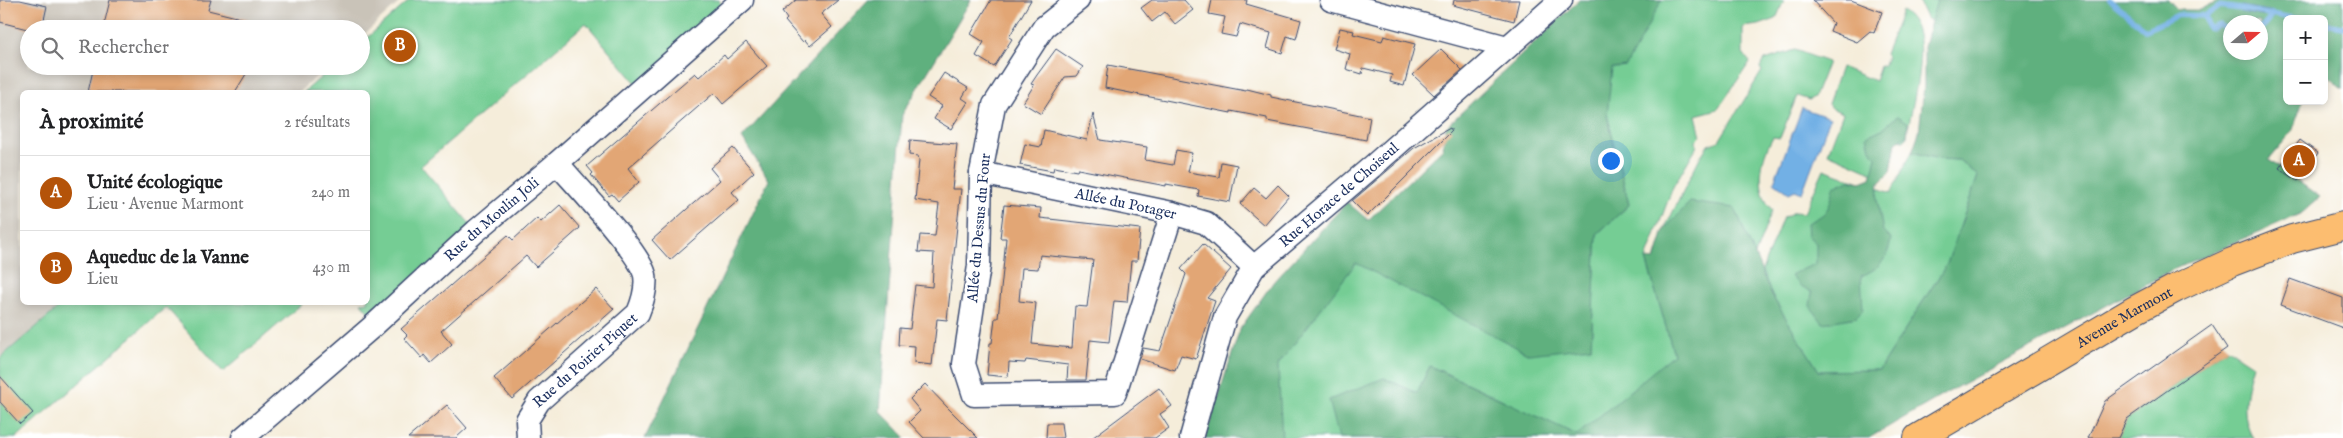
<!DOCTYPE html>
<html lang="fr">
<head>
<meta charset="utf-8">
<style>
  :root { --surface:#fff; --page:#f2f2f2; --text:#202124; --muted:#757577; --line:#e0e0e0; --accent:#b45309 }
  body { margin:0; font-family:"IM FELL English",serif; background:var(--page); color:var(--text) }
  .controls { position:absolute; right:15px; top:15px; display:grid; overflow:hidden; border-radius:8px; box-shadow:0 2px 8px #0003 }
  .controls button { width:45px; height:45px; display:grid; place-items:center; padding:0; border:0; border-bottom:1px solid var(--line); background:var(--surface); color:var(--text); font:25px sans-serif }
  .compass { position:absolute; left:2223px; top:15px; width:45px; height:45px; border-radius:50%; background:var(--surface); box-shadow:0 2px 8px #0003; rotate:70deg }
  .you { position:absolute; left:1610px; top:160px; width:18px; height:18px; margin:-12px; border:4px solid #fff; border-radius:50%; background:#1a73e8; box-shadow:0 0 0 8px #1a73e833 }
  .badge { display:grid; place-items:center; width:32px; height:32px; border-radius:50%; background:var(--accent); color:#fff; font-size:16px; font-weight:700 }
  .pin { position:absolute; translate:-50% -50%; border:2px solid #fff; box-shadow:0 1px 5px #0006 }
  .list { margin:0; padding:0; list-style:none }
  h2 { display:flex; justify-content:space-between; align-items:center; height:65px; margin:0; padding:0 20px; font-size:21px }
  h2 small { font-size:16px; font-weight:400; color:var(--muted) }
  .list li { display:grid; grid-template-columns:32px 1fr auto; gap:15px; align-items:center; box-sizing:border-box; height:75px; padding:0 20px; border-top:1px solid var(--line) }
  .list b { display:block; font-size:19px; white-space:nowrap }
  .list p { margin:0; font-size:16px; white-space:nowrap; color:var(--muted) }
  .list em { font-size:16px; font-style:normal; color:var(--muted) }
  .icon { flex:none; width:28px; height:28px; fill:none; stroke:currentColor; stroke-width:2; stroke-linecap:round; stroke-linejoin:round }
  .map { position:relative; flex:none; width:2343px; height:438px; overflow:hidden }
  .search { position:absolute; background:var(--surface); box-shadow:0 2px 8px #0003; left:20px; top:20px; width:350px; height:55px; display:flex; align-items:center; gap:12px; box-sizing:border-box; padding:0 18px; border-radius:28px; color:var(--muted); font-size:19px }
  .panel { position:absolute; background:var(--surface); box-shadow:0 2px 8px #0003; left:20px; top:90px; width:350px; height:215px; border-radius:8px }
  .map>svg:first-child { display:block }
</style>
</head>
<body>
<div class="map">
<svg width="2343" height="438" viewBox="0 0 2343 438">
  <rect width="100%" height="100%" fill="#fff"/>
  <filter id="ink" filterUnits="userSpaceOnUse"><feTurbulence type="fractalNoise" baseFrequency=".02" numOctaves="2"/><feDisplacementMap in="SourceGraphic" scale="10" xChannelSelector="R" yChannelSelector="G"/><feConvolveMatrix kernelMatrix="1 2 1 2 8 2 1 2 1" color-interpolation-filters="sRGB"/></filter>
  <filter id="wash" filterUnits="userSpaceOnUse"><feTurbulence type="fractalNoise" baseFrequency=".0096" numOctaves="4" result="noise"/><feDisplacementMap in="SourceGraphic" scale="20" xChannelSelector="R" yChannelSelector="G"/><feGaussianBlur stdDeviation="1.12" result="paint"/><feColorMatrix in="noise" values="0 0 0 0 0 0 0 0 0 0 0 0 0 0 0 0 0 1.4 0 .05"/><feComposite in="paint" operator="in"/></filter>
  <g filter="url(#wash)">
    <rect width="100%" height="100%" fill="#f5edda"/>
    <path fill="#c9c3b8" d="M0,0H402L361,37V29H29V66H328L299,92H22V302L63,303L0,358Z"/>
    <path fill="#74cd94" stroke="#487e79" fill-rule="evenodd" d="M410,0H718L728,12L640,88L586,23L421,166L476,231L376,321L361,303L368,302V92H304L334,66H361V43Z
      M1642,0H1784L1776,19L1759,25L1743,27V54L1750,62L1718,109L1696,115L1701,136L1696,141L1697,146L1673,187L1646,259L1674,354L1622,438H1266V378L1356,263L1591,347L1597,234L1629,205L1603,97L1602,67ZM1430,366L1503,400L1371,430L1384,378L1417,393Z
      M1918,0H1959L1935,23L1926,18Z
      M1902,11C1937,31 1910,106 1907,137L1904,140L1896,139L1891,171L1878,175L1828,153L1843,113L1831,108L1828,104L1841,67L1875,81L1880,66H1883L1887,57L1885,54Z
      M1795,50L1828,62L1814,97L1809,100L1797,96L1780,138L1773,137C1760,158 1755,191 1772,210L1754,258L1664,230L1699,159L1708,145L1719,141L1762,71L1760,68L1765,60Z
      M1912,152L1939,159L1959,160L1978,176L1947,264L1879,370L1819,371L1772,296L1762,270L1783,217L1788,216L1794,212L1804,213L1824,169L1891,193Z
      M64,303H303L223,372L166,307L16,438H0V358Z
      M2227,348L2253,365C2246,389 2239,415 2253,438H2118L2127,419Z"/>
    <path fill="#5fb07e" stroke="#3d706e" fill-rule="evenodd" d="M868,0H971L902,115L880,411L906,438H645L769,180L742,138Z
      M1579,0H1662L1626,66L1612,68L1607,115L1629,205L1597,234L1591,347L1529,354L1356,263L1278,365L1282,438H1205L1240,329L1274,281L1347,202L1368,220L1443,148L1446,127Z
      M1937,0H2168L2177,10H2200L2219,0H2343V89L2324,72V19H2287V101H2303L2292,132L2268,160L2320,197L2302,213L2170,271L1957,387L1869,438H1339L1329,400L1384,378L1417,393L1430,366L1577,435L1674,354L1646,259L1655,260L1664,230L1690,202L1735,208L1772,296L1819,371L1879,370L1947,264L1978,176L1959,160L1939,159L1912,152L1919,132L1924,87V46ZM2230,22H2260V52H2230Z
      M1897,116L1908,123L1907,135L1896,142L1891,171L1879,183L1877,199L1883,231L1891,239C1888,259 1879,269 1861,276L1863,309L1857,317L1823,323L1810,306L1812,292L1799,285L1791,276C1798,269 1807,269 1816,263V243L1808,236L1807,223C1828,214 1829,210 1834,187L1849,180L1861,182L1871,178L1876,157L1870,148L1867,136L1882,129Z"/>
    <path fill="#72b0e5" stroke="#4670a2" d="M2241,6L2274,12L2273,18L2240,12Z
      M1802,108L1830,118L1802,193L1795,190L1789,193L1774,182Z"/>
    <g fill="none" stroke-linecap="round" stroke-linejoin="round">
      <path stroke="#72b0e5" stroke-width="5.5" d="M2110,0L2146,30L2178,15L2205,16L2208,27L2212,28L2219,25L2230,32
        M2205,16L2219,6L2247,10
        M2324,24L2343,27
        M2260,30L2268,21L2271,14L2297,19"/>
    </g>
    <g id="blocks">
      <path fill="#e2a675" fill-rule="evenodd" d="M0,0H20L47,6L42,29H27L0,22Z
        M110,0H211L208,10L261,23V29H103Z
        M796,0H838L821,14L832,27L810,46L805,40L803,42L785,21L787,19L782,12Z
        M991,0H1031L1009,37L1012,39L994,67L976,56L984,42L971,34Z
        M1152,0H1184L1193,10L1175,24L1165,12L1152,22L1141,8Z
        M1212,0H1247L1246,4L1301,20L1296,39L1287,36L1282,53L1267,48L1271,33L1240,24L1236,37L1221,34L1225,17L1209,14Z
        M1454,0H1519L1514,21L1453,5Z
        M1812,0H1851L1882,12L1874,33L1870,31L1857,42L1830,31L1833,23Z
        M1340,28L1354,31L1353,34L1382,41L1384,36L1415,44L1404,86L1390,82L1392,75L1363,68L1362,74L1346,69L1350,54L1334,49Z
        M746,42L767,66L723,104L714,93L628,168L639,182L618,201L612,194L609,196L591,175L593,173L587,166L695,73L699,77L724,55L727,59Z
        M1056,49L1083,67L1077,76L1065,77L1041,114L1023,103L1034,85L1031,84L1037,75Z
        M1441,49L1462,70L1434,95L1413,75Z
        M1108,65L1246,91L1247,89L1271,95V97L1370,117L1366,140L1267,121V118L1231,111V113L1105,88Z
        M94,66H251L235,92H88Z
        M944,73L968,88L962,98L968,102L951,129L934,119L942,106L928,97Z
        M1093,114L1100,140L1147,147L1145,160L1173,165L1176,150L1192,153L1188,172L1219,177L1221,162L1237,165L1230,202L1198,196L1199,190L1166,184V186L1078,169L1077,171L1054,167L1053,171L1020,165L1025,144L1041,147L1044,130L1087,140Z
        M1450,128L1452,131L1367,216L1352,201L1414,148Z
        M910,140L957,144L952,189H961L947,320L937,319L932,365L914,363L915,346L899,345L900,328L910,329L915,285L932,287L934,253L918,252L920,235L935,236L939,204L915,200L919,160L918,156L909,155Z
        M2300,140L2318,153L2298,181L2279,168Z
        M733,148L754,172L732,192L739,200L670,260L652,240L720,180L710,168Z
        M1278,185L1289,196L1264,225L1240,204L1254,188L1266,198Z
        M560,205L580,228L536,267L526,256L441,331L452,344L431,363L424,355L422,358L404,338L407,335L401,329L508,235L513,240L537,218L541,222Z
        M1004,205L1041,208L1040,218L1140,229L1137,261H1131L1127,302L1114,301L1109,342L1090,340L1086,380H1067L1068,365L1026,360L1025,363L1009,362L1008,377L987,375L990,343H992L995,318H998L1003,270L1006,238H1000ZM1040,255L1093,260L1087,307L1075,306L1072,348L1032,344L1036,303L1019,301L1022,268L1038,269Z
        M1203,244L1231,269L1207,298L1215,301L1196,359L1181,355L1175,370L1140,359L1143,348L1160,351L1186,274L1181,269Z
        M2290,279L2343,298V328L2281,305Z
        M596,289L614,309L512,399L494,378Z
        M2212,325L2227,348L2127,419L2118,438H2088L2105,401Z
        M0,376L33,413L20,424L0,402Z
        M925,384L949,409L978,438H924L909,422L920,411L910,399Z
        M1159,388L1172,406L1160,414L1169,428L1155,438H1092Z
        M447,405L467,428L456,438H408Z
        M1047,423H1061L1063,438H1046Z"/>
    </g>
  </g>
  <g filter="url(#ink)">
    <use href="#blocks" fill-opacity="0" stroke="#3c4c71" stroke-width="1"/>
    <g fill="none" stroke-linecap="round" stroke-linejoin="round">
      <g stroke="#3c4c71" stroke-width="25">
        <g id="street">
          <path d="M1078,0L1044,27L994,105L981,173L979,266L964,364L974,395L1115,393L1172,213"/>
          <path d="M1331,0L1507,47"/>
          <path id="s1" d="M981,173L1172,213L1206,223L1254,267"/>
          <path id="s2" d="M243,438L372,327L476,231L557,163L742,0"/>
          <path id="s3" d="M528,438L527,420L539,401L638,313C643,301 647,288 645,275C639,251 576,185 557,163"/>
          <path id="s4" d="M1191,438L1225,317L1254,267L1374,165L1561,0"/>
        </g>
      </g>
      <g stroke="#3c4c71" stroke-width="30">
        <g id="primary">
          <path id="s5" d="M1918,438L2135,310L2176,288L2232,262L2292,239L2343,226"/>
        </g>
      </g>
      <use href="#street" stroke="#fff" stroke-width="22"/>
      <use href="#primary" stroke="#fcbd6f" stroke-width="28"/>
    </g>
  </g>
  <g text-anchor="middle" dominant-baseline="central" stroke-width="5" stroke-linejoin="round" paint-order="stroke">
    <g font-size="15" fill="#1b2f5e" stroke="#fff">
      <text stroke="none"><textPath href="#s4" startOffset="295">Rue Horace de Choiseul</textPath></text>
      <text stroke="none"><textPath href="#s1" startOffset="148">Allée du Potager</textPath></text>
      <text stroke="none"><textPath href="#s2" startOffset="331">Rue du Moulin Joli</textPath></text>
      <text transform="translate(979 228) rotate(-85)">Allée du Dessus du Four</text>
      <text stroke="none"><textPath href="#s5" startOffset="239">Avenue Marmont</textPath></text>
      <text stroke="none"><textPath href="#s3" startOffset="102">Rue du Poirier Piquet</textPath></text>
    </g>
  </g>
</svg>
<div class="controls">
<button>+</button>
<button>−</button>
</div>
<svg class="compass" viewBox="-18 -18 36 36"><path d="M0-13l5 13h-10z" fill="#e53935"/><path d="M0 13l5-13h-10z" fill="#757577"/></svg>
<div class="you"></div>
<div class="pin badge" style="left:2299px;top:161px">A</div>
<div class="pin badge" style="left:400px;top:46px">B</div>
<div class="search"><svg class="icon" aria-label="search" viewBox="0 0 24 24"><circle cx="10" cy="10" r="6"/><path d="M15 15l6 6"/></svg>Rechercher</div>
<section class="panel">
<h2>À proximité<small>2 résultats</small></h2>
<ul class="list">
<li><span class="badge">A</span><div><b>Unité écologique</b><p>Lieu · Avenue Marmont</p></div><em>240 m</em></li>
<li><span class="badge">B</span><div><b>Aqueduc de la Vanne</b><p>Lieu</p></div><em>430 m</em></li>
</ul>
</section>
</div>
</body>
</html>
